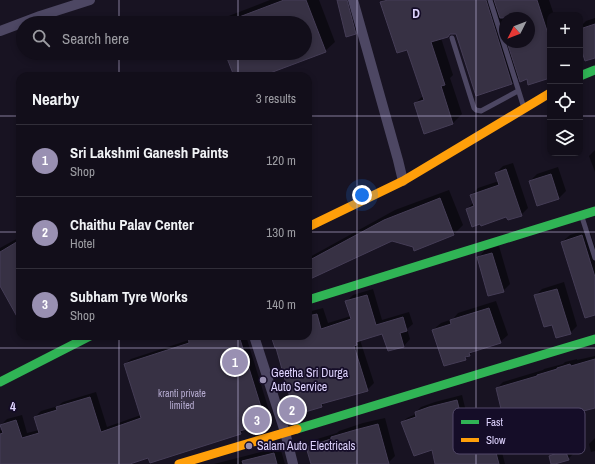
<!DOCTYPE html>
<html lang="en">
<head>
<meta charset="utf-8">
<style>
  :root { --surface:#120e1a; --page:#1f1c27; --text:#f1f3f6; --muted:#9c9ca2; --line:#312e39; --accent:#9990b2 }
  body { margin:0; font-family:"Archivo Narrow",sans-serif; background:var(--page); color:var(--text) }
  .controls { position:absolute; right:12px; top:12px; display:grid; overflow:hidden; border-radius:8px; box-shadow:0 2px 6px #0003 }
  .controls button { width:36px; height:36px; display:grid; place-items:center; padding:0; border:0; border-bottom:1px solid var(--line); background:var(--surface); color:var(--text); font:20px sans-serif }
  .compass { position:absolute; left:499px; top:12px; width:36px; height:36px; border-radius:50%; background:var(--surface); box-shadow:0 2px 6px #0003; rotate:228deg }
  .you { position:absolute; left:362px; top:195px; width:14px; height:14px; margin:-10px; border:3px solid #fff; border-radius:50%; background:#1a73e8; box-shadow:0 0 0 6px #1a73e833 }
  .badge { display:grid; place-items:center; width:26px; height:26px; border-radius:50%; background:var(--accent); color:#fff; font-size:13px; font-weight:700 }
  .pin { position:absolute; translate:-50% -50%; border:2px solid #fff; box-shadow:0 1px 4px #0006 }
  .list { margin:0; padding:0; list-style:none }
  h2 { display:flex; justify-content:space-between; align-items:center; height:52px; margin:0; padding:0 16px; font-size:17px }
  h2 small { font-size:13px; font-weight:400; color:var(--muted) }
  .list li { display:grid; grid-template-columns:26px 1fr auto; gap:12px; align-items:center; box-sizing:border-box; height:72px; padding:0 16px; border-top:1px solid var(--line) }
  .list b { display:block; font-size:15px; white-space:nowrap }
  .list p { margin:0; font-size:13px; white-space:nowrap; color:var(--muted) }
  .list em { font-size:13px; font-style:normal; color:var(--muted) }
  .icon { flex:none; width:22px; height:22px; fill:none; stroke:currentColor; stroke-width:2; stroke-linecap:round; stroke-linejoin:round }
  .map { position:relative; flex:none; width:595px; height:464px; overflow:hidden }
  .search { position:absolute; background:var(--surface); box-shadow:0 2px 6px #0003; left:16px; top:16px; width:296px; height:44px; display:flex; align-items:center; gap:10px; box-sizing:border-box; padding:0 14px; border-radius:22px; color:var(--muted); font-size:15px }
  .panel { position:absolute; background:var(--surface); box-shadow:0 2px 6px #0003; left:16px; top:72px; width:296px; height:268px; border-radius:12px }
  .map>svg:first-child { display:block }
</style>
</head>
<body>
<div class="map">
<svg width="595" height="464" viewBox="0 0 595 464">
  <rect width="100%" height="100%" fill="#181322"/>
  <path fill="#0007" fill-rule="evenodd" d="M270,0H319L335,42L325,51L259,76H235L226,53H305V23H220L226,17Z
    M338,0H355L363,26L355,33Z
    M384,0H549L554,15H550V77L527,78L519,76L512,83L457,33H451L441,38L453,75L450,78L462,114L453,123L415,103L423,96L408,49L382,3ZM505,18H529V42H505Z
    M595,18V57L580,42V27L586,21Z
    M595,150V172L589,156Z
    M513,163L528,208L521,215L507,216L467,209L474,202L471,195L478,188L499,181L496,173L503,166Z
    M558,167L566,191L559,198L538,205L530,181L537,174Z
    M449,190L463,225L454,234L413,246L392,240L308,279V258L395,210Z
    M589,229L595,247V314L562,242L570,235Z
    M20,237V320L0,284V248Z
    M499,246L510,284L503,291L478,258L485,250Z
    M564,282L577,326L570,333L553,324L535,296L542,289Z
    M373,289L382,320L409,312L413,324L407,329L410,339L404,346L389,350L383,333L360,340L374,383L367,390L326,401L322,406L277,347L272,336H308V312L323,308L328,323L351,316L347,301L353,295Z
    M496,301L508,335L500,342L474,351L465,359L433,330L441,323L453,319L458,313Z
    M29,336H35L30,339Z
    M193,336H246L271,417L265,422L245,428L240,434L149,457L127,464H0V430L3,429L1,425L7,419L22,415L27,433L39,430L35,417L41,411L58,406L63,402L96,392L107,427L141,415L125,364L131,359L189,340Z
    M595,356V403L576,412L584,438L577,445L570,447L573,454L568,459L550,456L554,451L560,450L551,421L520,425L494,416L500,410L502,409L497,388L503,382L543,370L544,369L563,364L565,362L577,359V360Z
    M462,395L469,424L471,423L475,438L497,433L505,464H436L432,449L402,423L407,418L416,414V412L421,407L435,402Z
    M385,418L395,456L388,463L383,464H312L307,447L314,440L337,433L339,431L363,423Z
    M595,438V451L591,452L589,444Z
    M280,447L285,464H214Z"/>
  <path fill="#373144" stroke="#453d56" d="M284,0H306L326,52L262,76H234L225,53H305V23H226V22Z
    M337,0H347L356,34L346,37Z
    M388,0H486L512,84L476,96L456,34H450L448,37L431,42L445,85L441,86L453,124L424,134L414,103L424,100L407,50L397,53L380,2Z
    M494,0H537L550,40V78L528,85L527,79L520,82L507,42H529V18H500Z
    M595,24V58L585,61L580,45V29Z
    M506,169L522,216L508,220L506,217L481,226L480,224L472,227L466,209L474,206L470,195L499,185L495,173Z
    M551,174L559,199L537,206L529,181Z
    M440,198L454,235L414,251L413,247L392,241L308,280V261L384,220Z
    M582,235L595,277V315L585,318L561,242Z
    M20,240V322L0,286V252Z
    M492,253L504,292L488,296L477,257Z
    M557,289L571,334L556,338L552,325L544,327L534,295Z
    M367,295L376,325L403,317L407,331L400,333L404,347L388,351L382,334L356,342L357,345L354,346L368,391L321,404L322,407L295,415L276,348H275L271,336H308V316L317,314L321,329L351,319L345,301Z
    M489,308L501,343L469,353L470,356L465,357L466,360L444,366L432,330L451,324L450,320Z
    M188,336H239L266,423L240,431L241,434L150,463L148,458L130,464H0V434L3,433L0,425L16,420L22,438L39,433L34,417L57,410L56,407L90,397L101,432L141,418L124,364L189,343Z
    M595,359V408L568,415L578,446L559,451L550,423L521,432L519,427L497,432L493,416L502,413L496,388L537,376V375L557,369V368L570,364L571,366Z
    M457,400L464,428H466L470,443L492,438L499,464H435L432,450L414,456L401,422L416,417L415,412L429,407Z
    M378,424L389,464H311L306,447L331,439V437L355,430Z
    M565,450L569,460L555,464H551L549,456Z
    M274,453L277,464H243L242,461Z"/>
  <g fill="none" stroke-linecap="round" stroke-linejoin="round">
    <path stroke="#4d4763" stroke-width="5" d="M490,0L524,108
      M452,38L474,108L476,110L481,111L518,91
      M582,217L595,258"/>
    <path stroke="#4d4763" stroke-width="10" d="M353,0L398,160L403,181
      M0,31L40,16L90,0
      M254,336L285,432L293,464"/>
    <path stroke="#30b455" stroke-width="9" d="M580,76L595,70
      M308,300L595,211
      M0,382L90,336
      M297,429L595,339"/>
    <path stroke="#ff9f0a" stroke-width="9" d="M308,227L403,181L550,93
      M179,464L297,429"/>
  </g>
  <path fill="none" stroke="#dfd4ff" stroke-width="1" stroke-opacity="0.55" d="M119,0V23M238,0V23M357,0V464M476,0V464M119,53V76M238,53V76M0,116H20M308,116H550M580,116H595M0,232H20M308,232H595M119,336V464M238,336V464M0,348H595"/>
  <g fill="#9990b2" stroke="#150d28" stroke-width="1.5">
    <circle cx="263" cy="380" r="4"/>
    <circle cx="249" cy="446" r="4"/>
  </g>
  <g text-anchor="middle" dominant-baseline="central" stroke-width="3.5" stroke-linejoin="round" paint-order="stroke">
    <g font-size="10" fill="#b5abd0">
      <text x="182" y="393">kranti private<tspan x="182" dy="12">limited</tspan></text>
    </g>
    <g font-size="12" fill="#dfd4ff" stroke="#150d28" text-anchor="start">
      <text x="271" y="373">Geetha Sri Durga<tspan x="271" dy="14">Auto Service</tspan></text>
      <text x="257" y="446">Salam Auto Electricals</text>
    </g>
  </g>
  <rect x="453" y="408" width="132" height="46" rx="6" fill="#150d28" stroke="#524968" stroke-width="1"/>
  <rect x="461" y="420" width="18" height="4" fill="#30b455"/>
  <rect x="461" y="438" width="18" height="4" fill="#ff9f0a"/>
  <g font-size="11" fill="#dfd4ff">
    <text x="486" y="426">Fast</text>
    <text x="486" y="444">Slow</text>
  </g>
  <g font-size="13" text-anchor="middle" font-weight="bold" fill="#dfd4ff" stroke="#150d28" stroke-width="3.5" stroke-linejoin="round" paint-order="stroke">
    <text x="416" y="18">D</text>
    <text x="13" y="411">4</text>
  </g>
</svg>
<div class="controls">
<button>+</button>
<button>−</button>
<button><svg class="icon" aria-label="locate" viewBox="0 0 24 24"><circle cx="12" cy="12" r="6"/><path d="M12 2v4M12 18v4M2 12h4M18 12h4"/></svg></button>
<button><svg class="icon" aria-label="layers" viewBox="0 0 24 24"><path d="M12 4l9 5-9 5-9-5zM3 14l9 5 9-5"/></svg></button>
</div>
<svg class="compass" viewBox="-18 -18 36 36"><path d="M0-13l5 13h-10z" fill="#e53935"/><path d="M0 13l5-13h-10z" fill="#9c9ca2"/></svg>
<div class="you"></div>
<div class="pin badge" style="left:235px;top:362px">1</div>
<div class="pin badge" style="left:292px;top:410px">2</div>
<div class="pin badge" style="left:257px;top:420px">3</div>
<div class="search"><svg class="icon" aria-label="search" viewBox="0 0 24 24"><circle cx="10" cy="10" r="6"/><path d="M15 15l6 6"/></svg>Search here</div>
<section class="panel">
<h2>Nearby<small>3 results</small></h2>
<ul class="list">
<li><span class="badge">1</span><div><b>Sri Lakshmi Ganesh Paints</b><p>Shop</p></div><em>120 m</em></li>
<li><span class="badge">2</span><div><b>Chaithu Palav Center</b><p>Hotel</p></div><em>130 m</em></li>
<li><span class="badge">3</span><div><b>Subham Tyre Works</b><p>Shop</p></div><em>140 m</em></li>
</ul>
</section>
</div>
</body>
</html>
